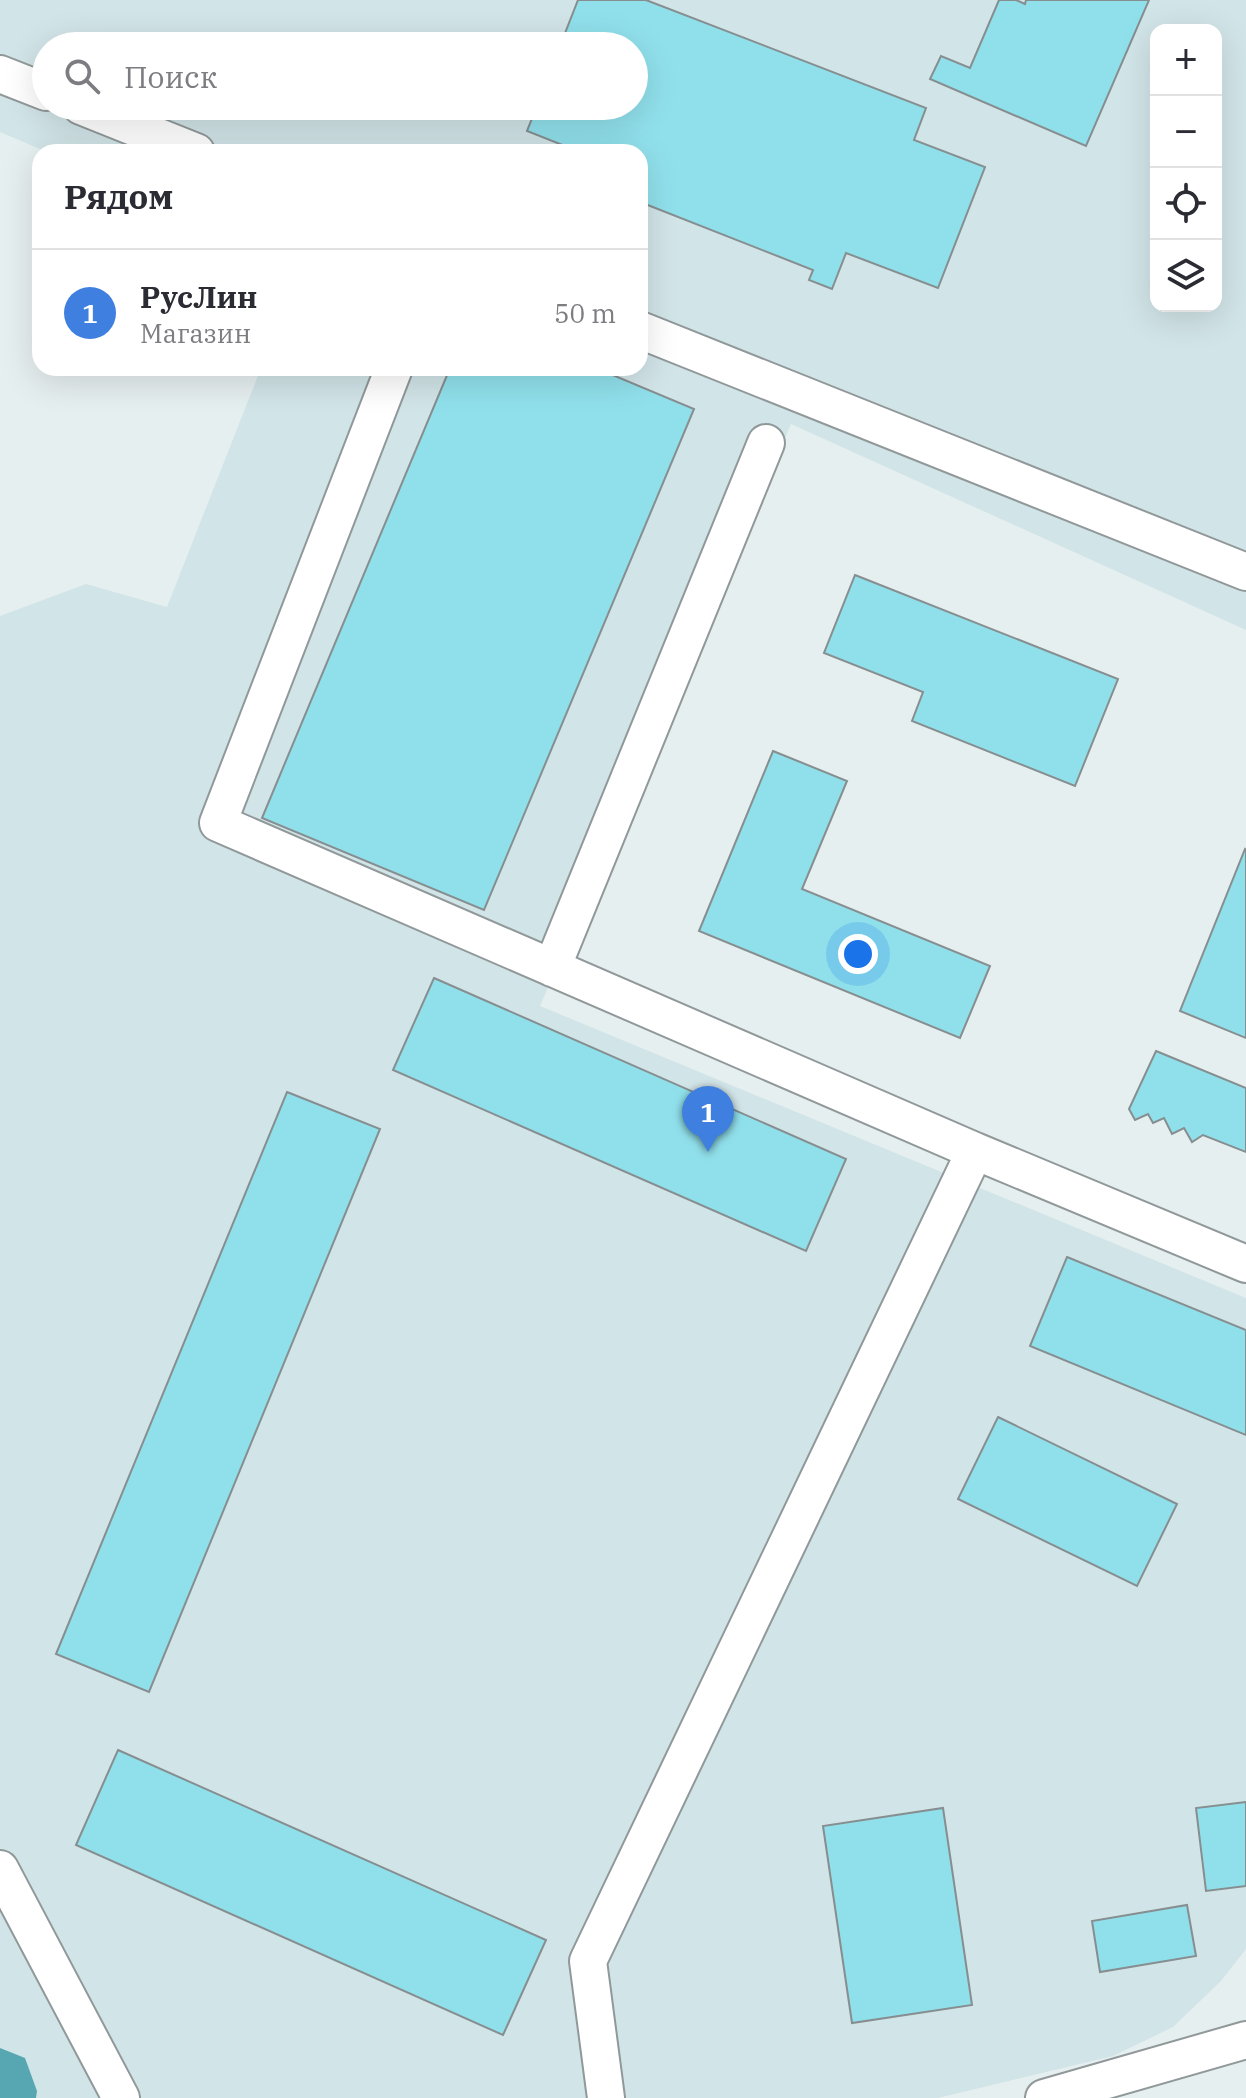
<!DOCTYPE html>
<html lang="ru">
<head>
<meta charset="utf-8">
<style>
  :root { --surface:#fff; --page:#f7f7f7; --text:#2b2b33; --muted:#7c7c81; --line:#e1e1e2; --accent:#ea580c }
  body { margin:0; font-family:"IBM Plex Serif",serif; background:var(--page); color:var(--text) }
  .controls { position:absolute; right:24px; top:24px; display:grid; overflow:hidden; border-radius:16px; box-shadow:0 8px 32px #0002 }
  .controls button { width:72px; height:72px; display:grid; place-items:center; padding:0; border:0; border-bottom:2px solid var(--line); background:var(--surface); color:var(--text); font:40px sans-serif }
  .you { position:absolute; left:858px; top:954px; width:28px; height:28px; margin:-20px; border:6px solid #fff; border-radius:50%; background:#1a73e8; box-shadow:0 0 0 12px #1a73e833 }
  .badge { display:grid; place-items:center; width:52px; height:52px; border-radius:50%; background:var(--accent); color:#fff; font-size:26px; font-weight:700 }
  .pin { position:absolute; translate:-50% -66px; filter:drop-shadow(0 2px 4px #0008) }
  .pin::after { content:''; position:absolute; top:42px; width:28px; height:24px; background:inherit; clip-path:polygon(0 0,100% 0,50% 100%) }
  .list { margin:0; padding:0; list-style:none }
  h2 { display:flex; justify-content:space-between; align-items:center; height:104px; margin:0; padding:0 32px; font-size:34px }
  h2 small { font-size:26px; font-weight:400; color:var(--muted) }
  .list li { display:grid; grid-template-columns:52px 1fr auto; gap:24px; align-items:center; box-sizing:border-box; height:128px; padding:0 32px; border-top:2px solid var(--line) }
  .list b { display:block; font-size:30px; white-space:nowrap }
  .list p { margin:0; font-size:26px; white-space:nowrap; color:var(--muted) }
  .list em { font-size:26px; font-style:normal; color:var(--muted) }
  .icon { flex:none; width:44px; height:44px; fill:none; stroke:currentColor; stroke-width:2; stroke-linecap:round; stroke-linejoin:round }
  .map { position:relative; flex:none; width:1246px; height:2098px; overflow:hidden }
  .search { position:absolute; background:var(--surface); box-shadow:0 8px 32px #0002; left:32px; top:32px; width:616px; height:88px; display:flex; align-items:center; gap:20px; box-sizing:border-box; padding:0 28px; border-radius:44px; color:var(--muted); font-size:30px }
  .panel { position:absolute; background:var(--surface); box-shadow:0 8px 32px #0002; left:32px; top:144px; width:616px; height:232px; border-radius:24px }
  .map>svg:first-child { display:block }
</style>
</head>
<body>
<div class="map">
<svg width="1246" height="2098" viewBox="0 0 1246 2098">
  <rect width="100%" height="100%" fill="#e6eff0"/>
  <path fill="#d1e4e7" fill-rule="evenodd" d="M0,0H1246V630L791,424L540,1006L1246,1298V1949L1221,1981L1173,2027L1113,2056L938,2098H0V616L86,584L167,607L261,368H640V152H47L0,132ZM1156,30H1216V306H1156ZM46,46H634V106H46Z"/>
  <path fill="#57a7b2" d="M0,2048L25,2058L37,2091L36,2098H0Z"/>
  <path fill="#90e0eb" stroke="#868e90" stroke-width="2" d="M578,0H646L926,108L914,140L985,167L938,288L846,253L832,289L809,280L813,270L640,202V152H580L527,131L537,106H634V46H560Z
    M999,0H1016L1025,4L1026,0H1149L1086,146L930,79L941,56L970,68Z
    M450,368H596L694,409L484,910L262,818Z
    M855,575L1118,679L1075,786L912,721L923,692L824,653Z
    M773,751L847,781L802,889L990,966L960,1038L699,931Z
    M1245,849L1246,850V1038L1180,1011Z
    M434,978L846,1159L806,1251L393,1070Z
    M1156,1051L1246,1088V1152L1203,1135L1192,1142L1184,1128L1172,1134L1164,1118L1153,1123L1148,1114L1135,1120L1129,1109Z
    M287,1092L380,1129L149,1692L56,1654Z
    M1067,1257L1246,1330V1435L1030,1346Z
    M998,1417L1177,1504L1137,1586L958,1499Z
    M118,1750L546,1940L503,2035L76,1845Z
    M1246,1802V1886L1206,1891L1196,1808Z
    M943,1808L972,2005L852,2023L823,1826Z
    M1187,1905L1196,1956L1100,1972L1092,1921Z"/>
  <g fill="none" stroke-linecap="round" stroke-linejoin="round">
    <g stroke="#909899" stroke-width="40">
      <path id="minor" d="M0,74L46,92
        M81,106L196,152
        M640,330L1246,572
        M394,368L218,823L975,1151L588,1961L606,2098
        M552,968L766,443
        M975,1151L1246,1264
        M0,1869L121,2098
        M1044,2098L1246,2040"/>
    </g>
    <use href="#minor" stroke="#fff" stroke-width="36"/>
  </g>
</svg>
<div class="controls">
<button>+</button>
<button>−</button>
<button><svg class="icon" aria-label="locate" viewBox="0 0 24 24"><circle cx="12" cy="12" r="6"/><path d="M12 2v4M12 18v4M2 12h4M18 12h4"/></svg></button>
<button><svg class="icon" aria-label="layers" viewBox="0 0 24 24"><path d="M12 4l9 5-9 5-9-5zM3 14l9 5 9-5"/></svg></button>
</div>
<div class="you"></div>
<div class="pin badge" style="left:708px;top:1152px;background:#3f7fe0">1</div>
<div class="search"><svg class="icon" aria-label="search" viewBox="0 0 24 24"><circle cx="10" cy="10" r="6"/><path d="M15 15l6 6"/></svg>Поиск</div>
<section class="panel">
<h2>Рядом<small></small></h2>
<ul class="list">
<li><span class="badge" style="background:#3f7fe0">1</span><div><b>РусЛин</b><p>Магазин</p></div><em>50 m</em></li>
</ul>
</section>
</div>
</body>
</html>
